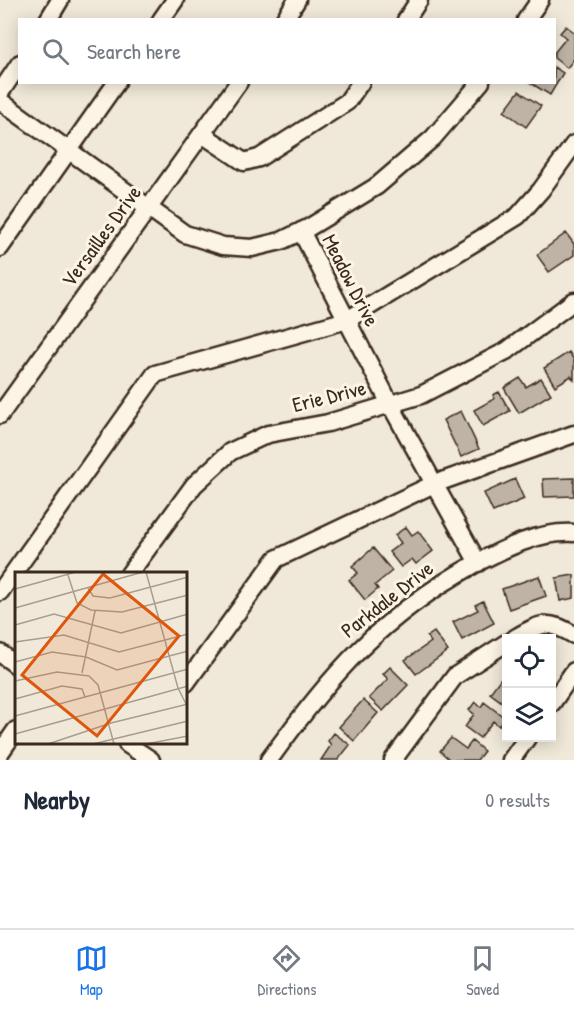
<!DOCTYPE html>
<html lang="en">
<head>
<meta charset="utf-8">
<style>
  :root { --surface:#fff; --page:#f2f2f3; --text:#1f2937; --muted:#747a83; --line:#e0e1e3; --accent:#1a73e8 }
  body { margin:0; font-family:"Patrick Hand",sans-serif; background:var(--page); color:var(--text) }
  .controls { position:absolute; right:18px; bottom:18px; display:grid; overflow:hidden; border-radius:0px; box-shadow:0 3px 15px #0003 }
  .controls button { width:54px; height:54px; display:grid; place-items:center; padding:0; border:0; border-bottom:2px solid var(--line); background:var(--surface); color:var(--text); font:30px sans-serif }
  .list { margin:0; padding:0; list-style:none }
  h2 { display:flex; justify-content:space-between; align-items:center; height:78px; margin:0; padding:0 24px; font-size:26px }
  h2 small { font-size:20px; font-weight:400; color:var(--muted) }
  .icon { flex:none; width:33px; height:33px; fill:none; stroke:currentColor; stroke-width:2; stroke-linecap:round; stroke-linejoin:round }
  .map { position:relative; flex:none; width:574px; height:760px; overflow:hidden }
  .search { position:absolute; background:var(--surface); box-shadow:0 3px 15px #0003; left:18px; right:18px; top:18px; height:66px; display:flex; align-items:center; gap:15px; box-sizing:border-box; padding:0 21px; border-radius:0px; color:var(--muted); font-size:22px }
  .sheet { height:168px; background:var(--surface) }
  nav { display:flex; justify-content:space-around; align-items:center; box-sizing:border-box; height:84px; border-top:2px solid var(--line); background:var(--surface); font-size:16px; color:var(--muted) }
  nav a { display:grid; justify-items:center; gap:3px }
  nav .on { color:var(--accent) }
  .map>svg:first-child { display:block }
</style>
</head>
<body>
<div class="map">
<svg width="574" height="760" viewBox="0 0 574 760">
  <rect width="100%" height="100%" fill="#f0e9d9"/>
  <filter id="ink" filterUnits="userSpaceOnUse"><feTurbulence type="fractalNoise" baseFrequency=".0167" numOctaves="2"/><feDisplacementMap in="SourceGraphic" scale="12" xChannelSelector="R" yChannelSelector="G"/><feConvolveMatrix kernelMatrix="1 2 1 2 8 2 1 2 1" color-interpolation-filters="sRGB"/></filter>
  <g filter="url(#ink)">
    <path fill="#beb3a4" stroke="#3b2a1e" stroke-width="1.5" d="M566,26L574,32V59L567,68L554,58V53L566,38L560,33Z
      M554,67L563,73L550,95L529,82H554Z
      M519,91L541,106L526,127L504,111Z
      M566,233L574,244V255L549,272L537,255Z
      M569,352L574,360V380L571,376L555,386L544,368Z
      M520,378L526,387L541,378L551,394L519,413L504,388Z
      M499,392L510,411L483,426L474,410L494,399L493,395Z
      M461,411L479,449L461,457L443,420Z
      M574,478V496L544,497L543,479Z
      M515,479L524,499L493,512L484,493Z
      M406,527L412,535L418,531L433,551L416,564L412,559L401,567L389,552L401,543L395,535Z
      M373,548L392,571L375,585L378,589L365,600L349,580L358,573L352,566Z
      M574,575V598L560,601L556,578Z
      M539,576L546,596L509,609L502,589Z
      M483,601L494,623L462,640L453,622L478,610L475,605Z
      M434,632L448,651L416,674L405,660L431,642L427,637Z
      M390,667L408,685L383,711L369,698L388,679L383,674Z
      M506,671V705L490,693Z
      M363,700L378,713L354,741L339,727Z
      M475,702L481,707L484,702L505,718L499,726L493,721L480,738L465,727L474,714L469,710Z
      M334,733L350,745L338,760H321L331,745L328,741Z
      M451,738L466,749L472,741L484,751L477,760H450L440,751Z"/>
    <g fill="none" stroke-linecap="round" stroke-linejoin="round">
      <g stroke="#3b2a1e" stroke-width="21">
        <path id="minor" d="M48,20L60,0
          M161,20L175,0
          M284,20L297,0
          M406,20L419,0
          M526,20L540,0
          M0,93L20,63
          M0,101L185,234L223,246L252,248L281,241L308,228L377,186L433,138L481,82
          M202,134L244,162L259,158L347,102L361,82
          M301,231L390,404L478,563
          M0,248L117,82
          M0,415L239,82
          M129,574L194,485L230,452L268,434L328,423L421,395L508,350L574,301
          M0,592L155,374L347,320L518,216L541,190L574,144
          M515,638C541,623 547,619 574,635
          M0,653L16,665
          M186,683L276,559L434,484L574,434
          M552,703L574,671
          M127,744L151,760
          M0,753L16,730
          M269,760C332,673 379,618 475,564C505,548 539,531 574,533
          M393,760L455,676L506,643
          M511,760L527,738"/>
      </g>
      <use href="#minor" stroke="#fcf5e5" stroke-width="16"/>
    </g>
  </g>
  <g text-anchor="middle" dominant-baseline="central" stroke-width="6" stroke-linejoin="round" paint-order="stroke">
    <g font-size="21" fill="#3b2a1e" stroke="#fcf5e5">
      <text transform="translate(101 236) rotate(-54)">Versailles Drive</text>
      <text transform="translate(351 280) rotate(63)">Meadow Drive</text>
      <text transform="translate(329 396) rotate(-14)">Erie Drive</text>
      <text transform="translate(387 599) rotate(-38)">Parkdale Drive</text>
    </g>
  </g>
  <g transform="translate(15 572)">
    <rect width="172" height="172" fill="#f0e9d9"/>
    <path fill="none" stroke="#a89d8e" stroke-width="1.5" d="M52,0L62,31L76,38L107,40L173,23M131,0L163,116L172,134M73,16L78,24L95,26L173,5M0,17L61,0M0,36L128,0M0,53L39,42L106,61L173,42M0,70L49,63L104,80L173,62M0,90L37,80L71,85L102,98L173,79M67,101L80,39M0,109L42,100L74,104L83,113L99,172M0,127L47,114L67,117L70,125M0,144L173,97M0,162L173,114M33,172L96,151L173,132M78,172L173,149M131,172L173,164"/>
    <path fill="#df570d" fill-opacity="0.15" stroke="#df570d" stroke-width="3" d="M88,2L164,64L82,164L7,103Z"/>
    <rect width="172" height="172" fill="none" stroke="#3b2a1e" stroke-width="3"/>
  </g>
</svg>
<div class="controls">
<button><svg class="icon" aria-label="locate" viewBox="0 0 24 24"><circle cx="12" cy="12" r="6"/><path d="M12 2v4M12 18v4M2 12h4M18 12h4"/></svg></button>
<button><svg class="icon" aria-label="layers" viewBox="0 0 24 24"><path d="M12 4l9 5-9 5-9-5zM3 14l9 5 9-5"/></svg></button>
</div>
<div class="search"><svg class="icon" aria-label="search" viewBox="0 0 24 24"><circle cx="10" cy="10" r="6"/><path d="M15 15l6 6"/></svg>Search here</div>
</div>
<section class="sheet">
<h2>Nearby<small>0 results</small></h2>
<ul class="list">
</ul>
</section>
<nav>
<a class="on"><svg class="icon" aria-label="map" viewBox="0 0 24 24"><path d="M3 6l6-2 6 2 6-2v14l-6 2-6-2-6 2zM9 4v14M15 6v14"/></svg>Map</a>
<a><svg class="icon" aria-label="directions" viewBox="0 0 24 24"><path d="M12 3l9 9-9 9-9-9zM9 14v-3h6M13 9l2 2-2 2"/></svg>Directions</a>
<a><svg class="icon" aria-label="saved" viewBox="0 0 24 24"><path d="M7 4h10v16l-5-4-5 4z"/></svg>Saved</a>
</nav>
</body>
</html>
